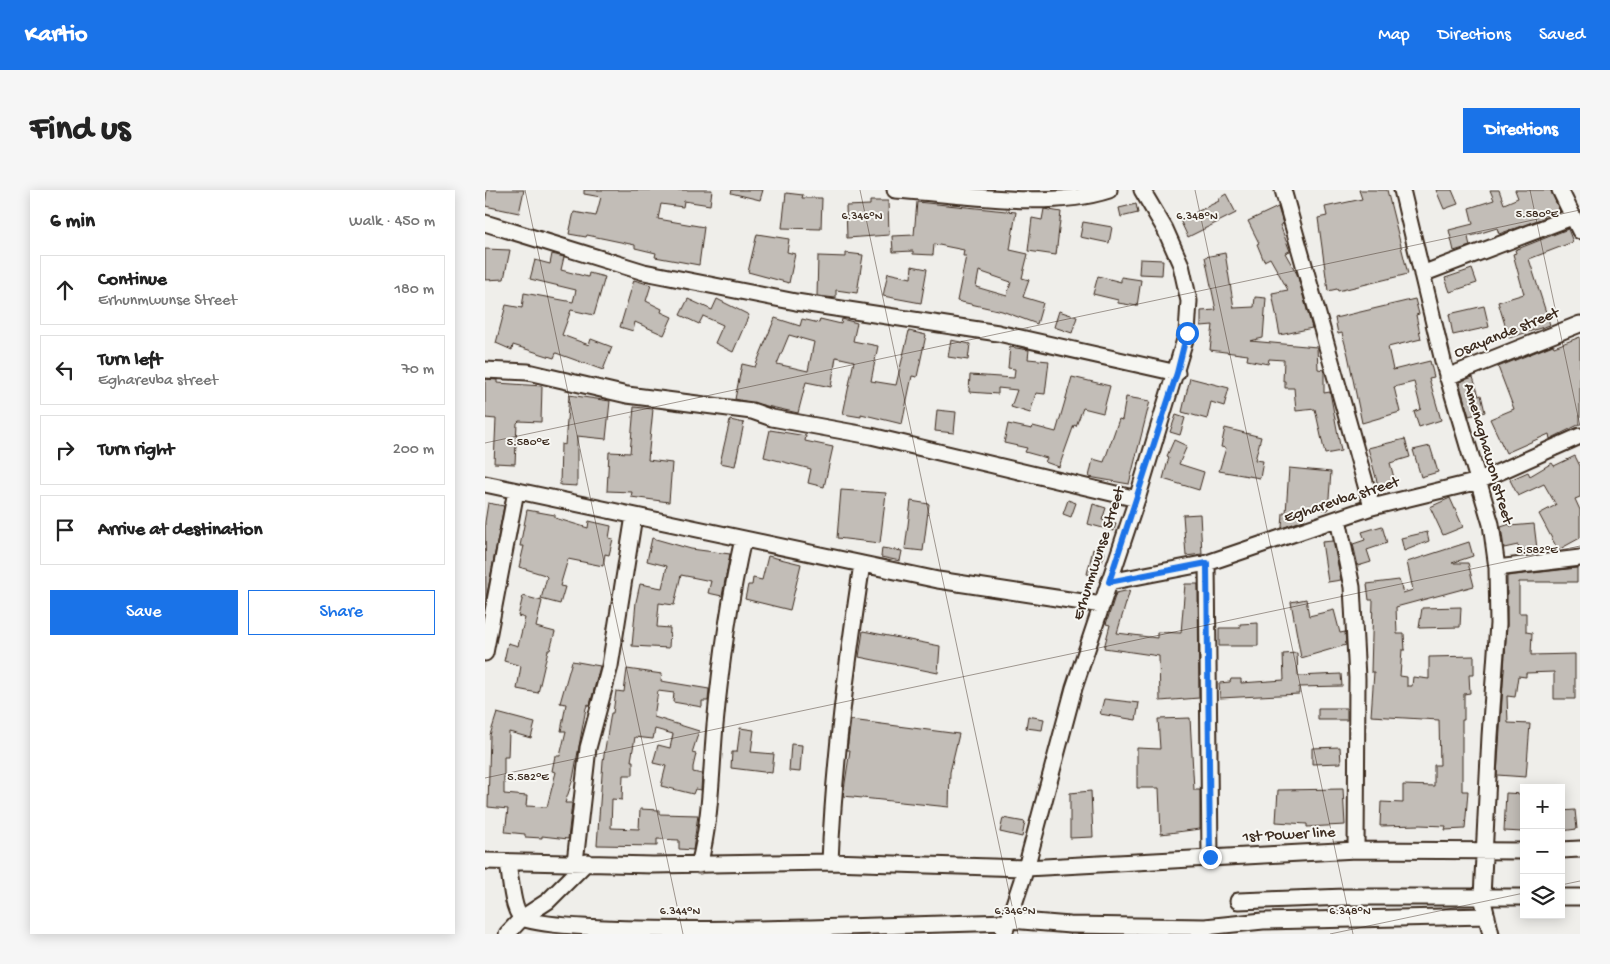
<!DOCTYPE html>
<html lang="en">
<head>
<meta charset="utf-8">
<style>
  :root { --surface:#fff; --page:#f6f6f6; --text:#222; --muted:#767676; --line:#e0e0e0; --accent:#1a73e8 }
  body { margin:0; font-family:"Gochi Hand",sans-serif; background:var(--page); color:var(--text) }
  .controls { position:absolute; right:15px; bottom:15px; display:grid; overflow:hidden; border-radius:0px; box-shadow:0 2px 12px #0003 }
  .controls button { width:45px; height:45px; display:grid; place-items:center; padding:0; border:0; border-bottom:1px solid var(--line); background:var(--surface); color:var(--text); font:25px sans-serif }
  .stop { position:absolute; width:15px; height:15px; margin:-11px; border:4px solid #1a73e8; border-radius:50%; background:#fff }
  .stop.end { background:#1a73e8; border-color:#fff; box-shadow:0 1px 5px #0008 }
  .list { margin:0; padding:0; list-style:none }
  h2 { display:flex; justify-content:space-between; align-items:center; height:65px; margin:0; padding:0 20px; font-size:21px }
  h2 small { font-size:16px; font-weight:400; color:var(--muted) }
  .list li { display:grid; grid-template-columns:32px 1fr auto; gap:15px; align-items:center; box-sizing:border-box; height:70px; margin:0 10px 10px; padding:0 10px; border:1px solid var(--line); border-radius:0px }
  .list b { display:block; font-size:19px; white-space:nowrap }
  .list p { margin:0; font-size:16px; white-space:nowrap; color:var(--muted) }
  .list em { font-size:16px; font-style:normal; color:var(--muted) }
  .actions { display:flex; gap:10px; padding:15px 20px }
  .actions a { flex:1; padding:11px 0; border:1px solid var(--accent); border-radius:0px; text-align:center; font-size:18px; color:var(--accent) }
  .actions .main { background:var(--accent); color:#fff }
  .icon { flex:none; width:28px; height:28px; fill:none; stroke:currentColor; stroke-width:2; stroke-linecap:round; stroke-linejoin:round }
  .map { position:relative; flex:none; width:1095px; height:744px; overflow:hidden; border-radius:0px }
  header { display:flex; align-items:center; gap:30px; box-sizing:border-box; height:70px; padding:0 25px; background:var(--accent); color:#fff }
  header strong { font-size:24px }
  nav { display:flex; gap:28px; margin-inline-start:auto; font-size:18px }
  .intro { display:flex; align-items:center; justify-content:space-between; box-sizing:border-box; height:120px; padding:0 30px }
  h1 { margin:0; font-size:35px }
  .button { padding:12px 22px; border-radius:0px; background:var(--accent); color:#fff; font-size:18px; font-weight:700 }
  main { display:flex; gap:30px; padding:0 30px }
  aside { flex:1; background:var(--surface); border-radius:0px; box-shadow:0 2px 12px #0003 }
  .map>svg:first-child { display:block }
</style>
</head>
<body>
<header>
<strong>Kartio</strong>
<nav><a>Map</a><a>Directions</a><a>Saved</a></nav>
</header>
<div class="intro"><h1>Find us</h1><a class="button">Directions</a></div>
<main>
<aside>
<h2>6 min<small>Walk · 450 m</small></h2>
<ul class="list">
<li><svg class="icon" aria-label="ahead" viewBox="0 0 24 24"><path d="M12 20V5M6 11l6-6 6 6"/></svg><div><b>Continue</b><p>Erhunmwunse Street</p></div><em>180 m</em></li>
<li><svg class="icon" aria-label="left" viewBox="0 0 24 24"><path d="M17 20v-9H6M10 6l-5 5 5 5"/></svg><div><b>Turn left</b><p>Egharevba street</p></div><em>70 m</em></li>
<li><svg class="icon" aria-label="right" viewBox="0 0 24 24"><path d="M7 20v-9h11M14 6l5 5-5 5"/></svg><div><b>Turn right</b></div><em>200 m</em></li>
<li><svg class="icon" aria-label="arrive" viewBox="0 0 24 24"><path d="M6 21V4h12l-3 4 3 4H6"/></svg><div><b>Arrive at destination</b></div></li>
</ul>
<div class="actions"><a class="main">Save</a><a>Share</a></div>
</aside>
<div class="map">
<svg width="1095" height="744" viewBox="0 0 1095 744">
  <rect width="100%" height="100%" fill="#efeeea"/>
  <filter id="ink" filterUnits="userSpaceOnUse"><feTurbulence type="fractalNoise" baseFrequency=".02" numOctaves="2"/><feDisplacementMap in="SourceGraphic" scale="10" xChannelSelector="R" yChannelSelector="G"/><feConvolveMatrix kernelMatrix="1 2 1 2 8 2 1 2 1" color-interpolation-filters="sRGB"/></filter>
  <g filter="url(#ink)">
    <path fill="#c2bdb7" stroke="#3b2a1e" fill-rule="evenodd" d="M2,0H39L34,23L0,16Z
      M99,0H227L225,15L199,11L198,17L176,14L173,29L219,37L214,75L170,67L171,63L150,58V55L102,45L101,47L84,44L89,22L111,26L116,7L99,4Z
      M247,0H278L275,10L246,3Z
      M874,0H902L923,84L853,101L852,99L843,101L833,28L842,26L840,17L877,9Z
      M951,0H967L973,14L959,19Z
      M1005,0H1014L1019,14L1033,8L1030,0H1066L1075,22L1014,44L1012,38L983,47L985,56L969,61L964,40L988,34L984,18L1009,10Z
      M301,3L318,5L317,8H337L336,39L297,38Z
      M741,4L751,23L703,47L695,30L734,11L733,9Z
      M385,11H403L404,45L362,48L361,16L385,15Z
      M432,12L531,22L525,60L543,64L537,88L544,90L538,107L558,113L552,134L517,121L472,111L481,66H478L479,60L449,54L448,65L428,64V61L408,62L407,46L429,45ZM494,81L526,92L522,106L491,97Z
      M651,14L653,23L636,27L634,18Z
      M793,17L798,34L795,35L805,61L800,63L812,84L827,138L795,145L787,103L803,100L785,68L779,71L772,54L774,53L763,31Z
      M559,19L576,22L571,65L543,61L547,28L557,30Z
      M598,32L627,37L624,53L595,47Z
      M1083,39L1088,52L1044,69L1065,135L1024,148L1013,112L1039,104L1028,64L1031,63L1030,60Z
      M272,44L304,49L302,62L310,64L304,93L263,82Z
      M0,59L25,60L19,89L0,90Z
      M361,63L378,65L372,103L351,100V108L332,106L333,66L361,67Z
      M740,63L749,118L769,117L770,107L781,108L778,148L765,151L832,157L833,179L839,180V203L845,202L856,261L840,264L830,219L811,221L809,198H800V191H798L799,170L784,169L783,174L762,170L763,165L725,160L728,135L716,136V121L731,120L720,67Z
      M67,64L79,67L76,80L103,87L104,83L120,87L109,125L86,120L77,145L104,155L106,149L127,157L118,180L71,163L69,168L28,155L27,160L11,153L21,115L37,118L39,103L88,112L91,100L45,89L50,70L65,74Z
      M655,69L678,70L677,85L654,84Z
      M427,76L442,79L436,113L398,106L403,83L426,88Z
      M987,79L992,93L965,102L960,88Z
      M613,86L636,92V87L656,90L652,116L633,113V110L608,104Z
      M149,90L166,95L161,111L177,119L176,122L187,127L179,145L150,132L148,141L135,137Z
      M203,109L227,120L232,109L264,125L248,162L230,153L238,135L218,126L214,134L195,125Z
      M930,109L934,124L931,125L936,149L903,157L908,180L945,171L949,187L944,188L956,230L934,237L929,222L936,219L929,192L909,197L915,222L877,233L863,165L857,143L853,144L850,128Z
      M999,116L1004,137L968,145L964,124Z
      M574,121L592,127L587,143L569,137Z
      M290,128L315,136L317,129L334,133L335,129L356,134L357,129L372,133L368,151L393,156L386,191L411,195L424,141L441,145L432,187L427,186L417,234L376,224V227L358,224L369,171L351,167L346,197L321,192L313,223L250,209L257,174L270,177ZM304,145L329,152L323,181L292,174Z
      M1095,147V234L1065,249L1064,244L1021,263L1005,229L1029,219L1013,177L1068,155L1069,157Z
      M466,150L485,154L483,170L463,167Z
      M525,157L544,160L543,169L564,171L560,204L551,203L545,223L526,217L532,200L513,198V204L484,202L485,185L529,188L530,179L523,178Z
      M587,187L625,196L618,223L598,218L591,236L589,235L574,277L560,272L562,268L540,262L542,258L519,253L523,234L547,239L548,236L571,242Z
      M988,187L994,206L996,205L1000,222L984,226L974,192Z
      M705,188L744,198L739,216L726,212L722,229L697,222Z
      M0,189L12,190V193L57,196L56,232L34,231L32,233L30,274L9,273L11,229L0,228Z
      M84,205L125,211L121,249L92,246V296L75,295L76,254L80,255Z
      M641,207L665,211L644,294L604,287L608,269L619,272L634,229L637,230Z
      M149,217L168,219L163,270L187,273L184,312L146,307L147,302L122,301L124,262L145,263Z
      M452,220L471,222L469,243L450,241Z
      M691,225L700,228L695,245L685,242Z
      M245,230L259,233L250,276L235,273Z
      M740,238L776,247L770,270L778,271L775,288L734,281L741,258L736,257Z
      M285,240L321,246L320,251L348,257L339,297L323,293L326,279L279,267Z
      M920,249L925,267L905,273L911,295L894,299L883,258Z
      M689,250L702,256L694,274L719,282L714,300L678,289L684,267L682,266Z
      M945,256L953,282L936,287L928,260Z
      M1090,266L1095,276V307L1090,309L1095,320V348L1073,360L1054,324L1071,315L1059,294L1033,306L1025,290L1043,282L1045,286L1067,273L1069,276Z
      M804,278L846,282L843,320L820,318L819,330L797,338L798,323H801Z
      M356,300L401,303L395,353L352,348Z
      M965,308L978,337L958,345L945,317Z
      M583,310L591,313L586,327L578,324Z
      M426,311L444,314L438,361L420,359Z
      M3,313L19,316L1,410L0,332Z
      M608,314L621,318L617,330L631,333L629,341L603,334Z
      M42,320L70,325V328L103,338L104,331L126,336L124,348L128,349L124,365L120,364L118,376L83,369L75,396L80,397L75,414L56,409L62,387L60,385L34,377L39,356H35Z
      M715,324L717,364L701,366L698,325Z
      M1025,334V336L1049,334L1052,359L1034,361L1033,355L1019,358L1016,337Z
      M897,336L902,353L882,360L886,372L873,376L868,354L880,350L877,342Z
      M942,342L944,351L919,361L916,348Z
      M167,348L206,359L245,364L237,406L223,403L226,391L196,385L189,415L174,413L172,437L185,438L184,458L147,456L151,412L155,394L177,398L182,376L162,371Z
      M848,351L856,390L843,392L837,352Z
      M984,352L988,366L967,373H983L989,396L911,417L912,444H919L920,460H917L915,486L922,487V496H927L928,487L944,489V467L989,466V485H984L985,503L979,504V530H977V601H983L980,639L960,640L961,636L935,635L895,636L896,612L918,613V595L949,596V575H955L954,530L886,526L889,482H886L888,410H884L882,394L914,390L918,403L928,400L922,372Z
      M397,358L417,361L415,371L396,367Z
      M608,359L620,363L617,372L613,371L609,386L602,384Z
      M283,366L316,374L305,420L260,409L263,395H267L268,388L277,390Z
      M1092,378V392H1034V423H1041V442L1047,443L1046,465L1090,464V509H1069V482L1041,483V487L1033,486L1030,507L1022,506L1023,533L1045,534L1041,587L1012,585L1022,435V386Z
      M700,394H713L714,508L675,511L674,466L619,458L625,435L621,434L631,403L645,400L632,443L672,448V442L696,443Z
      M38,406L57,411L51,437L70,442L65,460H63L53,503L32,499L36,476L19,471L23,453L33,456L40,428L33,426Z
      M821,409L824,426L849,420L855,443L860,442L861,455L816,468L806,412Z
      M976,417L975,437L934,438L937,418Z
      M773,433V456H734V438H755V434Z
      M378,441L455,456L453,483L374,467Z
      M812,463L813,486L856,484L857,496L814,497V504L735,508L734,493L745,492L746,489H756V493L799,490L798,464Z
      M87,471L115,476L105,515L103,514L101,518L88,589L80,613H87L83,649L57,646V648L40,647V644L20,642L23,619L3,617L5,545L12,523L50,533L46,548L24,542L23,567H19V604L42,606L41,616L62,617L71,582L67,581L70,566H75L81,541H76L81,514L75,513Z
      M142,479L177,484L176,491L224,499L223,511H217V517L188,512L189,503L173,501L169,527L214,541L207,563L211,564L208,577V582L217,584L216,600L210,599L208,604L176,596L181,576L168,573L173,555L185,558L188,544L170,539L168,549L150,547L146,571H148V585H138L137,610L127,609L126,638L154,639L155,619L174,620V624L213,625L208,660L194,659V650L172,649V656L112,655L118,571L126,523H128L131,501L139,502Z
      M619,509L654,513L651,530L615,524Z
      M833,518H862V530H833Z
      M543,526L559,529L557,540L541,538Z
      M705,528L709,600H715V639L676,644L674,598H652V558L675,559L673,529Z
      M366,530L474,544L465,582L464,617L358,606L365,560H362Z
      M255,538L269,540L266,562L289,564L287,583L246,578L247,562H252Z
      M306,554L317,555L315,582L304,581Z
      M855,557L856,573L827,574V558Z
      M858,599L860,635L822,637V634L791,632L793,600Z
      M606,601L608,647L585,648V603Z
      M1021,603L1039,604L1037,642L1019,641Z
      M1090,620L1092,639L1076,641V621Z
      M518,628L540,632L537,647L515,642Z"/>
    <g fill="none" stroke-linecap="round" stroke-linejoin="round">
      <g stroke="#3b2a1e" stroke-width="19">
        <path id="minor" d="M410,0C475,4 563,20 624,0
          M798,0L887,317
          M917,0L958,171L1006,334L1012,378L1013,434L1005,546L997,707L1006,744
          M1075,0L1095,41
          M0,33L159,82L311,112L513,143L692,183
          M937,84L1087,27
          M0,180L43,182L142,205L267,221L287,228L386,246L652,309
          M962,187L1095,134
          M0,294L453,390L617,415
          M853,329L867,397L872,488L871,660
          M722,373L725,667
          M1012,378L1095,368
          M624,392L722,373L887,317L994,291L1095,246
          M0,463L31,301
          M1076,660L1095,659
          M0,671L168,675L345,672L541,678L871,660L1039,661
          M23,672C25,684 27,719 36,727C65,744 277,739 326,738C391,736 457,734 523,732
          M90,672L103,558L125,476L149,326
          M345,672C349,572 362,473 377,374
          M214,675C226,630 226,582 230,535C236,472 244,411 258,349
          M1076,707H1095
          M753,711L861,707H1039
          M524,730L585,735L720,737L778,731L1002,726
          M22,744L37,728L63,711L102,672
          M519,744L541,678L589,498L652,309L702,143L704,111L696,75L680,39L657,0"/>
      </g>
      <use href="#minor" stroke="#f6f6f2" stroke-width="15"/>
    </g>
  </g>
  <g fill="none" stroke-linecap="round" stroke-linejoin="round" filter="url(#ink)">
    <path stroke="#1a73e8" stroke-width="6" d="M702,143L692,183L624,392L722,373L725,667"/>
  </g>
  <path fill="none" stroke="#3b2a1e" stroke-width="1" stroke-opacity="0.45" d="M40,0L198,744M375,0L533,744M710,0L868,744M1045,0L1095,236M0,253L1095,20M0,588L1095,356M1076,695L1095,691M845,744L1039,703"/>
  <g text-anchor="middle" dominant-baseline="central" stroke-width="4" stroke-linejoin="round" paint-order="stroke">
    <g font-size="16" fill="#3b2a1e" stroke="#f6f6f2">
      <text transform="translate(1022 144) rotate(-22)">Osayande street</text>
      <text transform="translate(1002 264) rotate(74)">Amenaghawon street</text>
      <text transform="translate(857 311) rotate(-18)">Egharevba street</text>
      <text transform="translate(615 364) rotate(-72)">Erhunmwunse Street</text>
      <text transform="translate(804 646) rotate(-3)">1st Power line</text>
    </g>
  </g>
  <g font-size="12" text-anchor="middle" fill="#3b2a1e" stroke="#f6f6f2" stroke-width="4" stroke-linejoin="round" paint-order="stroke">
    <text x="1052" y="27">5.580°E</text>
    <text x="377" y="29">6.346°N</text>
    <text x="712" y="29">6.348°N</text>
    <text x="43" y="255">5.580°E</text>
    <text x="1052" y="363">5.582°E</text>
    <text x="43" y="590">5.582°E</text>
    <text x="195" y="724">6.344°N</text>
    <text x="530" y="724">6.346°N</text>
    <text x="865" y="724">6.348°N</text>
  </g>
</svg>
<div class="controls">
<button>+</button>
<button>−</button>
<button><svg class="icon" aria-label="layers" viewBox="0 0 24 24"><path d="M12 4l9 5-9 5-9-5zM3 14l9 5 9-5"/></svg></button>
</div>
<div class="stop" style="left:702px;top:143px"></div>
<div class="stop end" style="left:725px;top:667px"></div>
</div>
</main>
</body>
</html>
